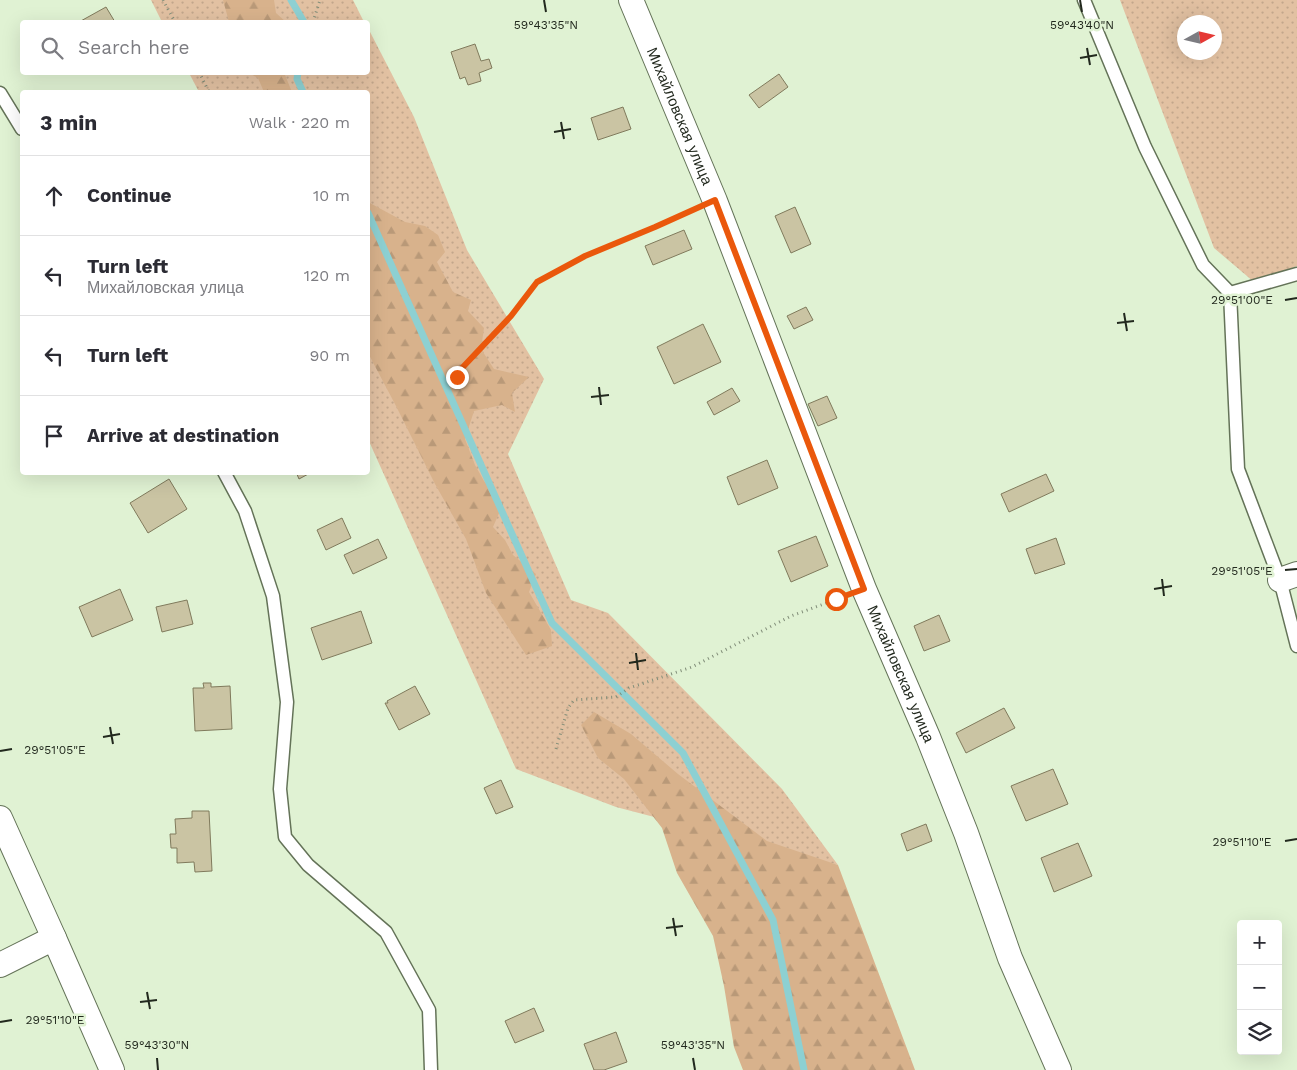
<!DOCTYPE html>
<html lang="en">
<head>
<meta charset="utf-8">
<style>
  :root { --surface:#fff; --page:#f7f7f7; --text:#2b2b33; --muted:#7c7c81; --line:#e1e1e2 }
  body { margin:0; font-family:"Work Sans",sans-serif; background:var(--page); color:var(--text) }
  .controls { position:absolute; right:15px; bottom:15px; display:grid; overflow:hidden; border-radius:5px; box-shadow:0 5px 20px #0002 }
  .controls button { width:45px; height:45px; display:grid; place-items:center; padding:0; border:0; border-bottom:1px solid var(--line); background:var(--surface); color:var(--text); font:25px sans-serif }
  .compass { position:absolute; left:1177px; top:15px; width:45px; height:45px; border-radius:50%; background:var(--surface); box-shadow:0 5px 20px #0002; rotate:82deg }
  .stop { position:absolute; width:15px; height:15px; margin:-11px; border:4px solid #ea580c; border-radius:50%; background:#fff }
  .stop.end { background:#ea580c; border-color:#fff; box-shadow:0 1px 5px #0008 }
  .list { margin:0; padding:0; list-style:none }
  h2 { display:flex; justify-content:space-between; align-items:center; height:65px; margin:0; padding:0 20px; font-size:21px }
  h2 small { font-size:16px; font-weight:400; color:var(--muted) }
  .list li { display:grid; grid-template-columns:32px 1fr auto; gap:15px; align-items:center; box-sizing:border-box; height:80px; padding:0 20px; border-top:1px solid var(--line) }
  .list b { display:block; font-size:19px; white-space:nowrap }
  .list p { margin:0; font-size:16px; white-space:nowrap; color:var(--muted) }
  .list em { font-size:16px; font-style:normal; color:var(--muted) }
  .icon { flex:none; width:28px; height:28px; fill:none; stroke:currentColor; stroke-width:2; stroke-linecap:round; stroke-linejoin:round }
  .map { position:relative; flex:none; width:1297px; height:1070px; overflow:hidden }
  .search { position:absolute; background:var(--surface); box-shadow:0 5px 20px #0002; left:20px; top:20px; width:350px; height:55px; display:flex; align-items:center; gap:12px; box-sizing:border-box; padding:0 18px; border-radius:5px; color:var(--muted); font-size:19px }
  .panel { position:absolute; background:var(--surface); box-shadow:0 5px 20px #0002; left:20px; top:90px; width:350px; height:385px; border-radius:5px }
  .map>svg:first-child { display:block }
</style>
</head>
<body>
<div class="map">
<svg width="1297" height="1070" viewBox="0 0 1297 1070">
  <defs>
    <pattern id="grass-dots" width="8" height="8" patternUnits="userSpaceOnUse" patternTransform="scale(1.25)"><rect width="8" height="8" fill="#e2c1a2"/><path d="M2 2h.1M6 6h.1" fill="none" stroke="#c2a68b" stroke-width="1.8" stroke-linecap="round"/></pattern>
    <pattern id="forest-firs" width="22" height="20" patternUnits="userSpaceOnUse" patternTransform="scale(1.25)"><rect width="22" height="20" fill="#d8b28c"/><path d="M5 1l3.5 6h-7zM16 11l3.5 6h-7z" fill="#b99978"/></pattern>
  </defs>
  <rect width="100%" height="100%" fill="#e0f2d3"/>
  <path fill="url(#grass-dots)" fill-rule="evenodd" d="M151,0H353L364,22H162Z
    M1120,0H1297V266L1254,282L1214,248ZM1184,22H1214V52H1184Z
    M368,28L414,117L467,250L544,379L508,454L571,600L608,613L782,789L838,865L616,807L516,769L368,439V92H199L189,73L368,72Z"/>
  <path fill="url(#forest-firs)" d="M223,0H274L276,13L286,22H229Z
    M249,73H286L285,75L292,92H264L258,78Z
    M368,202L405,222L425,226L438,235L445,252L437,262L453,292L471,300L468,311L484,328L481,349L494,369L529,377L512,393L515,412L502,405L474,411L465,439L475,465L484,481L503,504L493,527L505,540L513,555L536,574L529,592L551,630L552,646L526,655L486,593L466,539L435,484L396,406L368,353Z
    M594,712L631,734L678,774L767,841L838,865L915,1070H743L734,1047L724,986L713,936L677,873L662,828L624,779L598,758L581,725Z"/>
  <g fill="none" stroke-linecap="round" stroke-linejoin="round">
    <path stroke="#8dd0d2" stroke-width="7" d="M291,0L304,22
      M298,72L297,79L303,92
      M368,213L552,623L683,753L773,920L804,1070"/>
  </g>
  <path fill="#cac4a3" stroke="#807a5c" d="M106,7L115,22H79Z
    M475,44L481,61L489,59L492,68L479,73L481,81L468,85L465,77L460,79L451,52Z
    M779,74L788,87L759,108L749,95Z
    M623,107L631,129L598,140L591,118Z
    M795,207L811,244L791,253L775,216Z
    M684,230L692,249L653,265L645,246Z
    M806,307L813,320L794,329L787,316Z
    M703,324L721,362L674,384L657,347Z
    M732,388L740,401L714,415L707,402Z
    M827,396L837,418L818,426L808,404Z
    M767,460L778,488L738,505L727,477Z
    M296,472H312L299,479Z
    M1046,474L1054,491L1009,512L1001,494Z
    M169,479L187,509L148,533L130,503Z
    M342,518L351,538L326,550L317,530Z
    M816,536L828,566L791,582L778,551Z
    M1056,538L1065,564L1035,574L1026,549Z
    M378,539L387,558L353,574L344,555Z
    M120,589L133,620L92,637L79,607Z
    M187,600L193,624L162,632L156,607Z
    M361,611L372,643L322,660L311,628Z
    M939,615L950,641L924,651L914,626Z
    M203,683H211V687L230,686L232,729L195,731L193,688H204Z
    M415,686L430,714L399,730L385,703H388L387,701Z
    M1004,708L1015,728L966,753L956,733Z
    M1053,769L1068,804L1026,821L1011,786Z
    M501,780L513,807L496,814L484,788Z
    M192,811H209L212,871L195,872L194,862L177,863V848H171L170,834H176L175,819L192,818Z
    M926,824L932,841L907,851L901,834Z
    M1078,843L1092,876L1054,892L1041,858Z
    M534,1008L544,1031L515,1043L505,1021Z
    M616,1032L627,1062L604,1070H594L584,1044Z"/>
  <g fill="none" stroke-linecap="round" stroke-linejoin="round">
    <g stroke="#647358" stroke-width="15">
      <path id="lane" d="M1084,0L1145,147L1203,265L1230,293L1297,274
        M0,93L22,129
        M1230,293L1238,469L1280,580L1297,646
        M224,472L245,511L273,596L287,702L280,789L285,837L308,865L386,932L429,1010L431,1070"/>
    </g>
    <g stroke="#647358" stroke-width="26">
      <g id="street">
        <path id="s1" d="M631,0L715,201L864,589L928,737L966,833L1010,958L1059,1070"/>
        <path d="M1280,580L1297,574"/>
        <path d="M0,818L54,938"/>
        <path d="M0,965L54,938L112,1070"/>
      </g>
    </g>
    <path stroke="#808d78" stroke-width="3" stroke-dasharray="1 4" stroke-linecap="butt" d="M163,0L175,22
      M313,22L320,0
      M199,72L209,92
      M457,377L462,368L511,316L537,282L585,256L694,210
      M556,749L568,708L574,700L616,697L629,688L692,667L791,616L843,597"/>
    <use href="#lane" stroke="#fff" stroke-width="12"/>
    <use href="#street" stroke="#fff" stroke-width="24"/>
  </g>
  <g fill="none" stroke-linecap="round" stroke-linejoin="round">
    <path stroke="#ea580c" stroke-width="6" d="M457,377L462,368L511,316L537,282L585,256L655,227L715,200L864,589L836,599"/>
  </g>
  <path fill="none" stroke="#22291e" stroke-width="2" d="M544,0L546,12M1080,0L1082,12M1087,48L1090,65M1080,58L1097,55M561,122L564,139M554,132L571,129M1285,300L1297,298M1124,313L1127,331M1117,323L1134,321M599,387L601,405M591,397L609,395M1285,570L1297,569M1162,579L1164,596M1154,589L1172,586M636,653L638,670M629,663L646,660M110,727L113,744M103,737L120,734M0,751L12,749M1285,841L1297,839M673,918L676,936M666,928L683,926M147,992L150,1009M140,1002L157,1000M0,1022L12,1020M157,1058L158,1070M693,1058L695,1070"/>
  <g text-anchor="middle" dominant-baseline="central" stroke-width="5" stroke-linejoin="round" paint-order="stroke">
    <g font-size="15" fill="#22291e" stroke="#e0f2d3">
      <text stroke="none"><textPath href="#s1" startOffset="126">Михайловская улица</textPath></text>
      <text stroke="none"><textPath href="#s1" startOffset="726">Михайловская улица</textPath></text>
    </g>
  </g>
  <g font-size="12" text-anchor="middle" fill="#22291e" stroke="#e0f2d3" stroke-width="5" stroke-linejoin="round" paint-order="stroke">
    <text x="546" y="29">59°43'35"N</text>
    <text x="1082" y="29">59°43'40"N</text>
    <text x="1242" y="304">29°51'00"E</text>
    <text x="1242" y="575">29°51'05"E</text>
    <text x="55" y="754">29°51'05"E</text>
    <text x="1242" y="846">29°51'10"E</text>
    <text x="55" y="1024">29°51'10"E</text>
    <text x="157" y="1049">59°43'30"N</text>
    <text x="693" y="1049">59°43'35"N</text>
  </g>
</svg>
<div class="controls">
<button>+</button>
<button>−</button>
<button><svg class="icon" aria-label="layers" viewBox="0 0 24 24"><path d="M12 4l9 5-9 5-9-5zM3 14l9 5 9-5"/></svg></button>
</div>
<svg class="compass" viewBox="-18 -18 36 36"><path d="M0-13l5 13h-10z" fill="#e53935"/><path d="M0 13l5-13h-10z" fill="#7c7c81"/></svg>
<div class="stop" style="left:836px;top:599px"></div>
<div class="stop end" style="left:457px;top:377px"></div>
<div class="search"><svg class="icon" aria-label="search" viewBox="0 0 24 24"><circle cx="10" cy="10" r="6"/><path d="M15 15l6 6"/></svg>Search here</div>
<section class="panel">
<h2>3 min<small>Walk · 220 m</small></h2>
<ul class="list">
<li><svg class="icon" aria-label="ahead" viewBox="0 0 24 24"><path d="M12 20V5M6 11l6-6 6 6"/></svg><div><b>Continue</b></div><em>10 m</em></li>
<li><svg class="icon" aria-label="left" viewBox="0 0 24 24"><path d="M17 20v-9H6M10 6l-5 5 5 5"/></svg><div><b>Turn left</b><p>Михайловская улица</p></div><em>120 m</em></li>
<li><svg class="icon" aria-label="left" viewBox="0 0 24 24"><path d="M17 20v-9H6M10 6l-5 5 5 5"/></svg><div><b>Turn left</b></div><em>90 m</em></li>
<li><svg class="icon" aria-label="arrive" viewBox="0 0 24 24"><path d="M6 21V4h12l-3 4 3 4H6"/></svg><div><b>Arrive at destination</b></div></li>
</ul>
</section>
</div>
</body>
</html>
